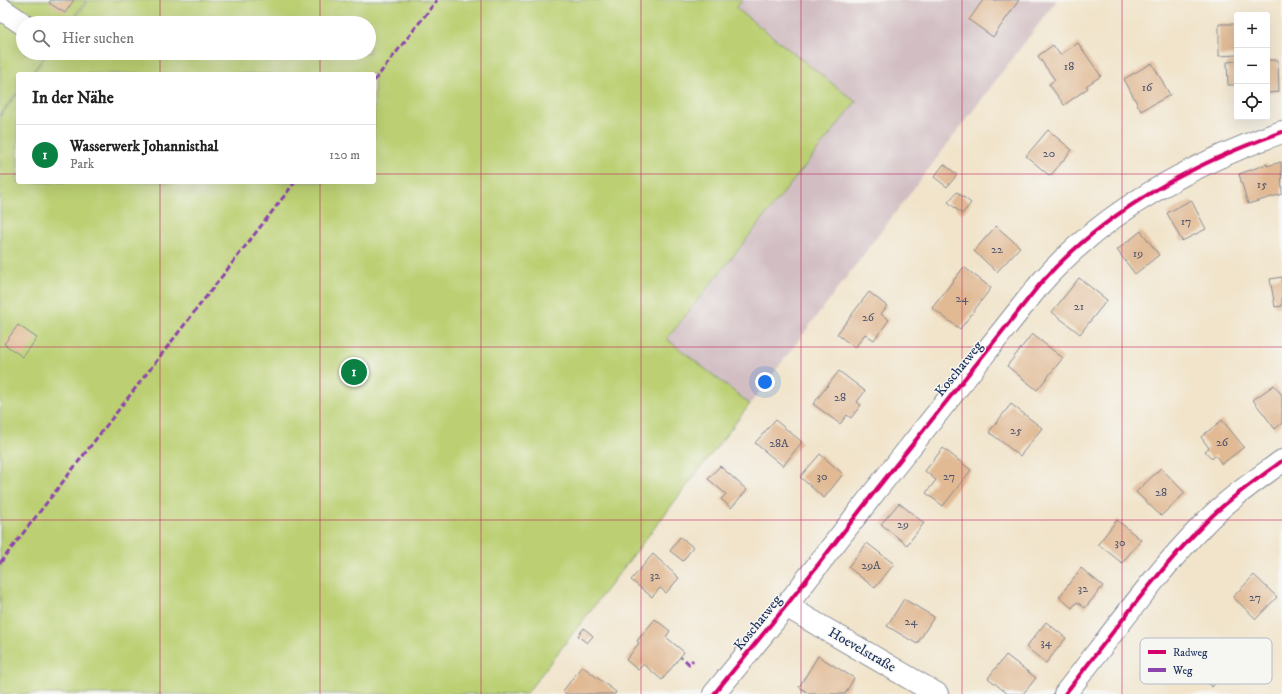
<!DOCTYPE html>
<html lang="de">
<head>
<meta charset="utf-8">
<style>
  :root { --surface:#fff; --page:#f6f6f6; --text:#222; --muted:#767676; --line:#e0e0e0; --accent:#0b8043 }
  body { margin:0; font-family:"IM FELL DW Pica",serif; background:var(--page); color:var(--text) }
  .controls { position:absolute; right:12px; top:12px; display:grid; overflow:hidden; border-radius:4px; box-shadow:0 4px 16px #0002 }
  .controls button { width:36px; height:36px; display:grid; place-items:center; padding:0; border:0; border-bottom:1px solid var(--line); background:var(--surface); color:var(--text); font:20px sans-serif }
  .you { position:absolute; left:765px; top:382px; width:14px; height:14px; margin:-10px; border:3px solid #fff; border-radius:50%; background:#1a73e8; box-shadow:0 0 0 6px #1a73e833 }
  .badge { display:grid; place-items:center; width:26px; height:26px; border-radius:50%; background:var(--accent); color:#fff; font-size:13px; font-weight:700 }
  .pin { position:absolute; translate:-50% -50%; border:2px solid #fff; box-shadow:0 1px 4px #0006 }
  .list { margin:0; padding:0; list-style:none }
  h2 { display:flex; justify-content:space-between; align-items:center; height:52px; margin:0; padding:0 16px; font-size:17px }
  h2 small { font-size:13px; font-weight:400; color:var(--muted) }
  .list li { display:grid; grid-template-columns:26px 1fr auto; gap:12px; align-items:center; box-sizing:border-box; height:60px; padding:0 16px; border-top:1px solid var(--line) }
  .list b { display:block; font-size:15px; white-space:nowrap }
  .list p { margin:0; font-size:13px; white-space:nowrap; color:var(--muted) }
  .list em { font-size:13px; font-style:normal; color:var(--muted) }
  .icon { flex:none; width:22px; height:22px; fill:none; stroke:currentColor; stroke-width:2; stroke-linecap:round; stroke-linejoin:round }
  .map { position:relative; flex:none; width:1282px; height:694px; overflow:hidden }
  .search { position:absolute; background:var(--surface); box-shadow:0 4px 16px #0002; left:16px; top:16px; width:360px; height:44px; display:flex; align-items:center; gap:10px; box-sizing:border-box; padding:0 14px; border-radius:22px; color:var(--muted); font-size:15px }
  .panel { position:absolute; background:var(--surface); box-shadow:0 4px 16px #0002; left:16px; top:72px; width:360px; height:112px; border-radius:4px }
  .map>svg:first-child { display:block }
</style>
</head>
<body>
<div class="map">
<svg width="1282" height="694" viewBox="0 0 1282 694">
  <rect width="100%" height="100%" fill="#f6f6f2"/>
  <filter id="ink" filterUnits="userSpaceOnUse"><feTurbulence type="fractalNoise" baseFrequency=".025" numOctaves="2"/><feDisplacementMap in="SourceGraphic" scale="8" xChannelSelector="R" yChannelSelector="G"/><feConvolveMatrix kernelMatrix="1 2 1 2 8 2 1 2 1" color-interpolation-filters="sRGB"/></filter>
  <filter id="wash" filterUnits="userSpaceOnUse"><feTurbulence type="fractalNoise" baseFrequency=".012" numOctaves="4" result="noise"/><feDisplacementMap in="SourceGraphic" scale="16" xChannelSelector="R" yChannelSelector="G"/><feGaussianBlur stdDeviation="0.9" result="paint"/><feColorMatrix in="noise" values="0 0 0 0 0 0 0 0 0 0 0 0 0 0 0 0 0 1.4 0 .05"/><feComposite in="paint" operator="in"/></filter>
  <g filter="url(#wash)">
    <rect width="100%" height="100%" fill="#f1e4cb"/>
    <path fill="#d2bec2" d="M743,0H1057L750,404L667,340L856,102L736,8Z"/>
    <path fill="#bcd073" stroke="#6c8068" d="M0,0H87L69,23H23V53H47L31,74H18V91L0,115Z
      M89,0H743L736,8L856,102L667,339L750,404L526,694H0V116L18,93V182H374V74H32L48,53H369V23H71Z"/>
    <g id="blocks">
      <path fill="#e1ba94" d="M51,0H74L65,13L49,3Z
        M983,0H1019L993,37L969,20Z
        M1219,24H1237V55L1219,56Z
        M1078,43L1101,76L1086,86L1088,88L1064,105L1049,84L1055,80L1038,56L1053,45L1060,55Z
        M1267,60H1278L1279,92L1267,93Z
        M1237,61V85H1228L1227,62Z
        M1152,63L1170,95L1141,111L1124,79Z
        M1048,130L1072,150L1050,176L1026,156Z
        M1281,162L1282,194L1248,204L1239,174L1267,164V166Z
        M944,164L957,175L947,187L934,177Z
        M957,192L971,203L962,214L948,202Z
        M1191,200L1206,229L1182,241L1167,213Z
        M996,226L1020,247L997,272L974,251Z
        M1141,231L1159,255L1135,274L1117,250Z
        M964,267L991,288L960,329L932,308Z
        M1282,277V306L1275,307L1270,279Z
        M1079,278L1107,300L1080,334L1052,312Z
        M869,292L887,306L881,314L889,320L874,340L865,334L855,348L837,334Z
        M18,325L37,338L23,357L4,344Z
        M1032,334L1063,358L1037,390L1007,366Z
        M839,371L865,391L857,402L861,405L851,418L847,415L840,424L813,404Z
        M1274,385L1282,395V423L1275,429L1253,400Z
        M1011,404L1042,428L1020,456L989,432Z
        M775,420L802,442L783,466L755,443Z
        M1222,420L1244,447L1222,464L1215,455L1212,459L1205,451L1209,448L1201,437Z
        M943,448L971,470L943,506L926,493L936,480L925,471Z
        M820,454L843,474L824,498L800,477Z
        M720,466L747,490L731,508L721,499L726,494L708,479Z
        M1161,468L1185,493L1161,516L1136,492Z
        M899,503L924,523L907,545L881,524Z
        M1117,520L1141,540L1122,563L1098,544Z
        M680,537L693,547L683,561L670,551Z
        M867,543L894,564L875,588L848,567Z
        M653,554L679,578L666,593L660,588L652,597L631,580Z
        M1081,568L1103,586L1085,608L1077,602L1072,608L1059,597Z
        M1254,575L1277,597L1256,619L1233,597Z
        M904,599L934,617L917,644L887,626Z
        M655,619L670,631L666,637L684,652L662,680L643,664L638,670L626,660L639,643L637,641Z
        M1046,622L1066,638L1046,663L1026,647Z
        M584,628L593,636L587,643L578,636Z
        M1215,645L1234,661L1212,687L1193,671Z
        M1006,655L1036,678L1023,694H1008L988,678Z
        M818,656L854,678L845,694H810L799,687Z
        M582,666L616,692L615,694H566L563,691Z"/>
    </g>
  </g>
  <g filter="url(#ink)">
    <use href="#blocks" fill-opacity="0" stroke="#868a94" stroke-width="1"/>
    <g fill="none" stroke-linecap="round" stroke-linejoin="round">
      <g stroke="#868a94" stroke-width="24">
        <path id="minor" d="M0,8L23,24
          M786,606L937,694
          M714,694L786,606L876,490L1040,284C1104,211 1191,164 1282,132
          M1065,694C1109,638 1154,575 1204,524C1227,500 1255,481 1282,461"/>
      </g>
      <path stroke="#868a94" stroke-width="2.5" stroke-dasharray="3 3" stroke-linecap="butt" d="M680,657L685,660"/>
      <use href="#minor" stroke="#fff" stroke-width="22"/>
      <path stroke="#8e44ad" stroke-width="3" stroke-dasharray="6 3" stroke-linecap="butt" d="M374,81L437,0
        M0,563L295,182
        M685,660L689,664L693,660"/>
      <g stroke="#f6f6f2" stroke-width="6">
        <path id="cycleway" d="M714,694L786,606L876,490L1040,284C1104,211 1191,164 1282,132
          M1065,694C1109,638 1154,575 1204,524C1227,500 1255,481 1282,461"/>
      </g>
      <use href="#cycleway" stroke="#d6006c" stroke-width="4"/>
    </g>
  </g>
  <path fill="none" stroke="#c2185b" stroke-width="1" stroke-opacity="0.55" d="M160,0V23M320,0V23M481,0V694M641,0V694M801,0V694M962,0V694M1122,0V694M160,53V74M320,53V74M0,174H18M374,174H1282M160,182V694M320,182V694M0,347H1282M0,520H1282"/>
  <g text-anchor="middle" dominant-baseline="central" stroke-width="3" stroke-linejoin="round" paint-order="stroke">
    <g font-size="12" fill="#4c526c">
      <text x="1069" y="66">18</text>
      <text x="1147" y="87">16</text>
      <text x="1049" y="153">20</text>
      <text x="1262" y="184">15</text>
      <text x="1186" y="221">17</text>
      <text x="997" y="249">22</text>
      <text x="1138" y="253">19</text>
      <text x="962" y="298">24</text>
      <text x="1079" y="306">21</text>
      <text x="868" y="317">26</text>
      <text x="840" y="397">28</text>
      <text x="1016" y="430">25</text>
      <text x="1222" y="442">26</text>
      <text x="779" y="443">28A</text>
      <text x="822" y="476">30</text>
      <text x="949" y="476">27</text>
      <text x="1161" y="492">28</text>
      <text x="903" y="524">29</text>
      <text x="1120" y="542">30</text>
      <text x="871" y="565">29A</text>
      <text x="655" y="575">32</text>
      <text x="1083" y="588">32</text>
      <text x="1255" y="597">27</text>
      <text x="911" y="621">24</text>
      <text x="1046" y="642">34</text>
    </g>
    <g font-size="14" fill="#1b2f5e" stroke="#f6f6f2">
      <text transform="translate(959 369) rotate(-51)">Koschatweg</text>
      <text transform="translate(758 623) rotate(-51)">Koschatweg</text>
      <text transform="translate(862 650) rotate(30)">Hoevelstraße</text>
    </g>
  </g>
  <rect x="1140" y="638" width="132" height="46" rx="6" fill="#f6f6f2" stroke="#b4bac6" stroke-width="1"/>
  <rect x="1148" y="650" width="18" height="4" fill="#d6006c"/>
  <rect x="1148" y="668" width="18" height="4" fill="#8e44ad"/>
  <g font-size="11" fill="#1b2f5e">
    <text x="1173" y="656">Radweg</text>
    <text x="1173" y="674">Weg</text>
  </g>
</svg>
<div class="controls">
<button>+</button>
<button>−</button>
<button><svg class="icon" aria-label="locate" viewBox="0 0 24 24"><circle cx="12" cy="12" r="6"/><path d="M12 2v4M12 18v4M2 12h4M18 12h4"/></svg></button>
</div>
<div class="you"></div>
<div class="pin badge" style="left:354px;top:372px">1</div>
<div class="search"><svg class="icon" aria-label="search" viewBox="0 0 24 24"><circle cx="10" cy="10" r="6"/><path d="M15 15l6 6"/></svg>Hier suchen</div>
<section class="panel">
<h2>In der Nähe<small></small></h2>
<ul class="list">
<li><span class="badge">1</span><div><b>Wasserwerk Johannisthal</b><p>Park</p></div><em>120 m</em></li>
</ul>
</section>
</div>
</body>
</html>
